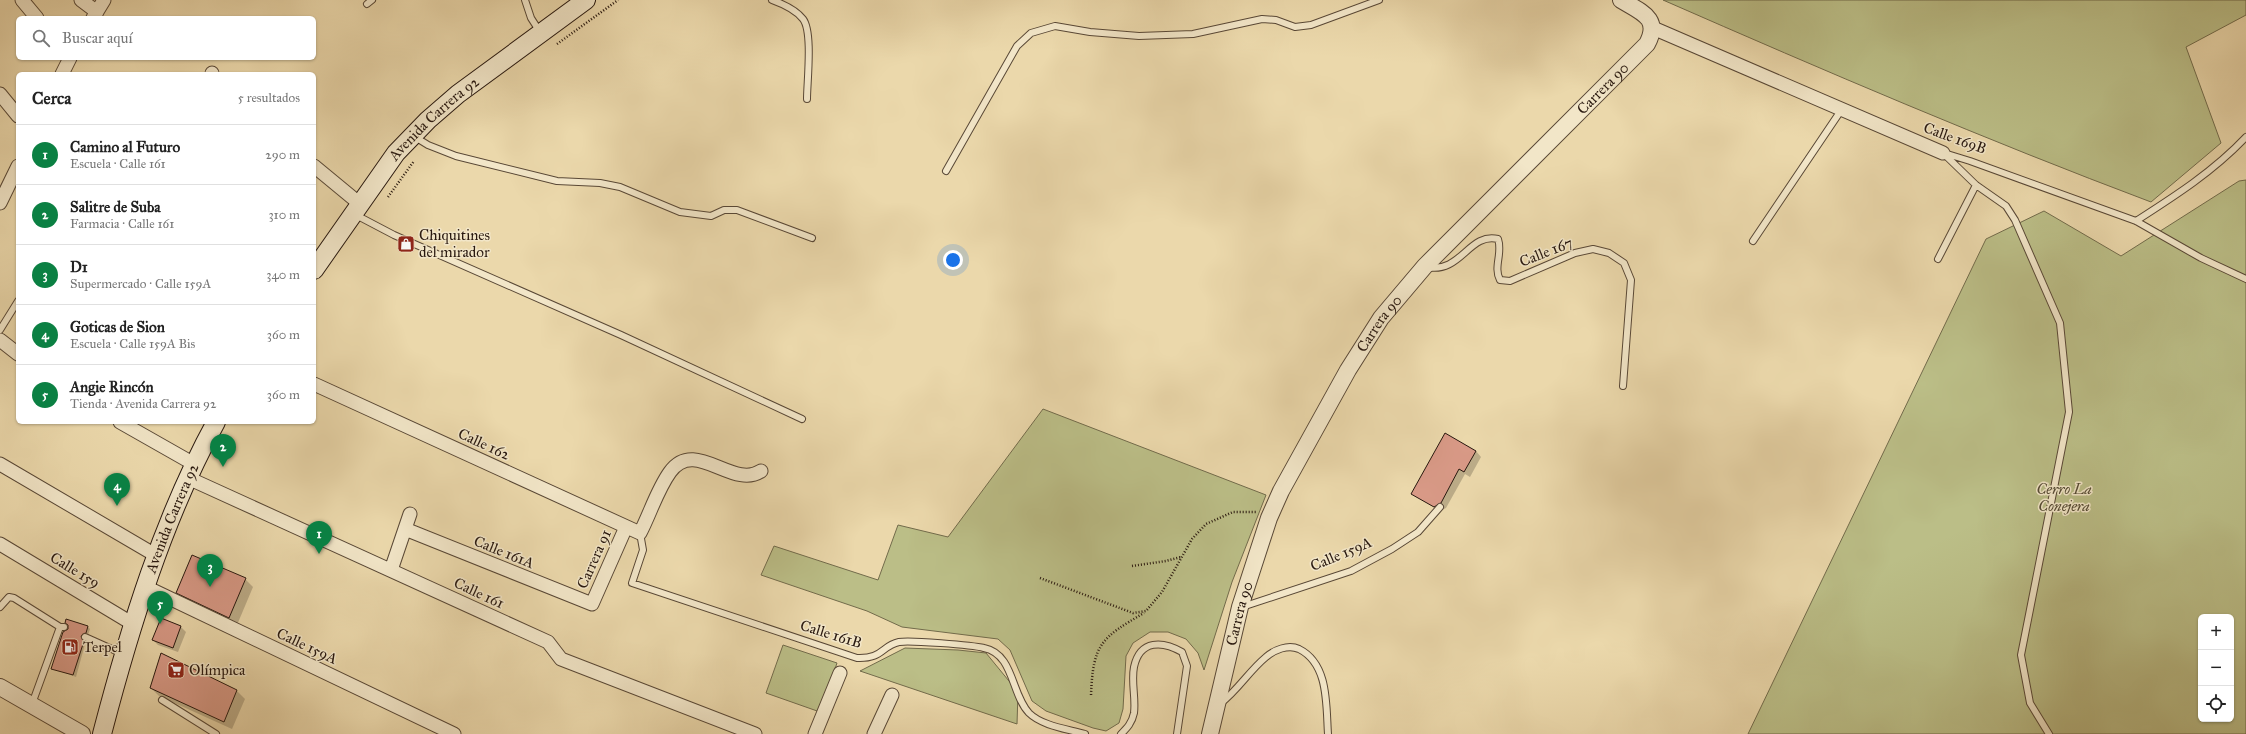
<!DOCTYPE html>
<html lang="es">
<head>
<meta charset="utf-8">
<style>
  :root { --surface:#fff; --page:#f2f2f2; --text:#222; --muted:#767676; --line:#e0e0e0; --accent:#0b8043 }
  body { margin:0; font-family:"IM FELL Great Primer",serif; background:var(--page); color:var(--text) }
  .controls { position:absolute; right:12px; bottom:12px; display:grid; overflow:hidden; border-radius:6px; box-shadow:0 1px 3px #0004 }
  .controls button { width:36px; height:36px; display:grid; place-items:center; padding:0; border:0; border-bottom:1px solid var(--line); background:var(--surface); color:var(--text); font:20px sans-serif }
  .you { position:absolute; left:953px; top:260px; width:14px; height:14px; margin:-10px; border:3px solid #fff; border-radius:50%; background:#1a73e8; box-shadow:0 0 0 6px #1a73e833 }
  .badge { display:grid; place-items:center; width:26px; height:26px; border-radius:50%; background:var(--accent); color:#fff; font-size:13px; font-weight:700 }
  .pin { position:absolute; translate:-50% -33px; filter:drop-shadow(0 1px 2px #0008) }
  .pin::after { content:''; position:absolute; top:21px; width:14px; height:12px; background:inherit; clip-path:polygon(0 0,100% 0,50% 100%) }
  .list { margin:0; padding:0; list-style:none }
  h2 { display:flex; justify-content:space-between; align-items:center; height:52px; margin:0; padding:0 16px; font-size:17px }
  h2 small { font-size:13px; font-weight:400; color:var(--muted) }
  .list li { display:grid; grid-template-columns:26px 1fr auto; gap:12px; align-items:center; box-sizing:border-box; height:60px; padding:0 16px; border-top:1px solid var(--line) }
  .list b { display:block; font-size:15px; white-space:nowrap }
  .list p { margin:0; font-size:13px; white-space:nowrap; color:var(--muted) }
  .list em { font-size:13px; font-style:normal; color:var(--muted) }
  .icon { flex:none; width:22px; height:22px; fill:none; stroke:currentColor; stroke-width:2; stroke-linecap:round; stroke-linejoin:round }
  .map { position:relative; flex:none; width:2246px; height:734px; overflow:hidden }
  .search { position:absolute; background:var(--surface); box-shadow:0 1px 3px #0004; left:16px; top:16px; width:300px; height:44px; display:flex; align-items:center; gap:10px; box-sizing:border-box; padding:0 14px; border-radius:6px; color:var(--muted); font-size:15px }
  .panel { position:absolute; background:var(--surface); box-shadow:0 1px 3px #0004; left:16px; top:72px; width:300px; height:352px; border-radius:6px }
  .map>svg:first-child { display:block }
</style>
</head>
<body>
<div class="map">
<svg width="2246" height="734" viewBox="0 0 2246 734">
  <rect width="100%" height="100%" fill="#ebd8ab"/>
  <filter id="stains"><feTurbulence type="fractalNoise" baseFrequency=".005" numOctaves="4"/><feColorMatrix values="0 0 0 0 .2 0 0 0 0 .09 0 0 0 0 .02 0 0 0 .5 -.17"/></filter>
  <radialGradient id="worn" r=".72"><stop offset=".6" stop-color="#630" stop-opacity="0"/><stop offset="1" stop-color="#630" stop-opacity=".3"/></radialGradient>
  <path fill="#bbbe87" stroke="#726b4b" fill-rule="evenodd" d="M1663,0H2246V15L2186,47L2221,143L2151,202C1986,140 1825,71 1663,0Z
    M2246,180V734H1748L1986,239L2044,211L2121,256L2239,181ZM2201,617H2231V719H2201Z
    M1043,409L1266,495L1232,582L1204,670L1198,653L1186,639L1168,632H1150L1133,643L1126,656L1123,709L1119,723L1106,731L1093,728L1046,711L1032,701L1010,650L998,639L902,627L867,611L761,575L774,546L878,580L898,525L948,537Z
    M783,645L837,663L820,712L766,693Z
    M905,648L958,650L986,653L1018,692L1017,724L860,671Z"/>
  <path fill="#0003" d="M1445,434L1476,451L1481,457L1470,477L1465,474L1446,508L1440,511L1412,493Z
    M245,579L253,587L237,625L186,600L178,592Z
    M161,619L181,627L186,632L178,652L158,645L153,640Z
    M69,625L88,627L90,629L88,635L82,638L85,644L76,677L52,668Z
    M162,654L237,691L245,699L232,729L159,696L151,688Z"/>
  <path fill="#d89986" stroke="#28180f" d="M1445,433L1476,451L1464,472L1459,469L1441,503L1434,507L1411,494Z
    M192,555L246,578L229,618L176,593Z
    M161,618L181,626L173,648L152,640Z
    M66,619L88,626L86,633L81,636L84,641L73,675L51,669L63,632L68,629V625L65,623Z
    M161,653L237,690L224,722L150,688Z"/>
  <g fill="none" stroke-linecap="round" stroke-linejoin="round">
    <g stroke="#594836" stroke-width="8">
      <path id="service" d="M525,0L531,18L540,32
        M772,0C783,4 796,10 803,19C813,32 807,82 807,99
        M367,4L372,0
        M415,137L428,145L456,156L557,181L600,183L620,187L680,212L711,216L724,210H737L812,238
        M1943,153L1976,185L2006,206L2015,220L2060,323L2069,412L2021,655L2030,703L2049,734
        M1944,153L1970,161L2136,221L2201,258L2246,279
        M946,171L1017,46L1031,33L1055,26L1090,32L1139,36L1193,34L1262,19L1276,20L1295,27L1311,25L1379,0
        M354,214L394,235L621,335L802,419
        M2136,221C2175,196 2214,171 2246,137
        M1753,241L1842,109
        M1938,259L1976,185
        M1427,267C1461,274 1469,232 1498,239C1503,253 1493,267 1500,280L1510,281L1575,253L1593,249L1609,253L1624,263L1631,280L1623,386
        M0,330L18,301
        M640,533L643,550L632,583L857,658C883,659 881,646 899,642C909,640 972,645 984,648C1014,654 1011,694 1029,713C1042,726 1068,729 1085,734
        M0,607L9,597L14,598L60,627
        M1242,607L1351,571L1392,549L1418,532L1440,507
        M85,637L123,654
        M162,700L216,734
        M1221,703C1238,690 1249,671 1266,657C1274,650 1288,644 1299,649C1329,664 1326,705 1328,734
        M32,704L60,627H64
        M1121,734C1127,728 1132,723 1134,713C1136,698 1131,682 1134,667C1140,639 1163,641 1182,652L1187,666L1177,734"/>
    </g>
    <g stroke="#594836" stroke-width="15">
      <path id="minor" d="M22,0L37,18
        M81,0L97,12
        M93,18L104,0
        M1653,28L1943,153
        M212,73V74
        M62,74L70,58
        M0,94L18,116
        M314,166L360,204
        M0,203L18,166
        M0,340L18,354
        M314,384L640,533C650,514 657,490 670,472C695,437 733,490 761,471
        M120,422L194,464
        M0,464L157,556
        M188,478L548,642L561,659L755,734
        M405,529L592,604L626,527
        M0,544L133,624
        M391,570L410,514
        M146,587L454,734
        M815,734L840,673
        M874,734L892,695"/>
    </g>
    <g stroke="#594836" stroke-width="18">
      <g id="tertiary">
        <path d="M0,687L82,734"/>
        <path id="s1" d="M1210,734L1240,607L1269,518L1281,491L1348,370L1381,318L1425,266L1647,44C1661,18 1641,12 1621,0"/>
      </g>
    </g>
    <g stroke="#28180f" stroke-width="20">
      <g id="secondary">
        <path id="s2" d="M314,270L396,153L428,120L458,94L586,0"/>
        <path id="s3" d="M102,734C130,627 163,519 216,422"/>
      </g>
    </g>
    <path stroke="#28180f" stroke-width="2.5" stroke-dasharray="1 2" stroke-linecap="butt" d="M557,44L618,0
      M388,197L414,161
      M1132,566L1166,561L1181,557
      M1040,578L1133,613L1146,611L1162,592L1192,539L1206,524L1233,512H1256
      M1091,695C1093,644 1101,638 1144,613"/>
    <use href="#service" stroke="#f2e6c8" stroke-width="6"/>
    <use href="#minor" stroke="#f2e6c8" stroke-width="13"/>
    <use href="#tertiary" stroke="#f2e6c8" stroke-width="16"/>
    <use href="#secondary" stroke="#f2e6c8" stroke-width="18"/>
  </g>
  <defs>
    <g id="shop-square" transform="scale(0.9)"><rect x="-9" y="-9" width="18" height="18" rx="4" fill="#8f2418" stroke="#f2e6c8"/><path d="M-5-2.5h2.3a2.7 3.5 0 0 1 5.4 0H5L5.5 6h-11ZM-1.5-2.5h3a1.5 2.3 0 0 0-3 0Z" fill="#fff"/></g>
    <g id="fuel-square" transform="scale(0.9)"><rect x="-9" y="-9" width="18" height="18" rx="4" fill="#8f2418" stroke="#f2e6c8"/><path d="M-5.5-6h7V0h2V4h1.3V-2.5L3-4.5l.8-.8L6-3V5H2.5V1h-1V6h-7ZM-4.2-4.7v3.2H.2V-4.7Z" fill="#fff"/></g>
    <g id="supermarket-square" transform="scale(0.9)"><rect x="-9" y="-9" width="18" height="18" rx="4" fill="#8f2418" stroke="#f2e6c8"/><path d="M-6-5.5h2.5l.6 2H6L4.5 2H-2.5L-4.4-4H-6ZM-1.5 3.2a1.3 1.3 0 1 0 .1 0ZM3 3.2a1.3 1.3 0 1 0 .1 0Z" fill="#fff"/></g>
  </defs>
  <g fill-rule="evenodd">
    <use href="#shop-square" x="406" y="244"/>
    <use href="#fuel-square" x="70" y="647"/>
    <use href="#supermarket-square" x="176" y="670"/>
  </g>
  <g text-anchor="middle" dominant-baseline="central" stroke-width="3" stroke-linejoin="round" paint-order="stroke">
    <g font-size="15" fill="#28180f" stroke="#f2e6c8">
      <text stroke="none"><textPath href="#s1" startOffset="773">Carrera 90</textPath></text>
      <text stroke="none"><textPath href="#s2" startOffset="194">Avenida Carrera 92</textPath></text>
      <text transform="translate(1955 138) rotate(20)">Calle 169B</text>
      <text transform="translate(1546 252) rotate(-22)">Calle 167</text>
      <text stroke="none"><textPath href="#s1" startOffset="448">Carrera 90</textPath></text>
      <text transform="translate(484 444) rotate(25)">Calle 162</text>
      <text stroke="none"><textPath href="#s3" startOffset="227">Avenida Carrera 92</textPath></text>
      <text transform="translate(504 552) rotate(22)">Calle 161A</text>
      <text transform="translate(1341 554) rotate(-23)">Calle 159A</text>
      <text transform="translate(594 559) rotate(-66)">Carrera 91</text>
      <text transform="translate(75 570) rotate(31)">Calle 159</text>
      <text transform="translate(479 593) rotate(25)">Calle 161</text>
      <text stroke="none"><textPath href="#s1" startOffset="124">Carrera 90</textPath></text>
      <text transform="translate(831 634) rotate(17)">Calle 161B</text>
      <text transform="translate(307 646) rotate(25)">Calle 159A</text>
    </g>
    <g font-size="15" fill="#28180f" stroke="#f2e6c8" text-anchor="start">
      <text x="419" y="235">Chiquitines<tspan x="419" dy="17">del mirador</tspan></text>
      <text x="83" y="647">Terpel</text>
      <text x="189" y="670">Olímpica</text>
    </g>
    <g font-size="15" font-style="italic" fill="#544a33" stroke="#f2e6c8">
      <text x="2064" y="489">Cerro La<tspan x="2064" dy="17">Conejera</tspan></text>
    </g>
  </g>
  <rect width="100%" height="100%" filter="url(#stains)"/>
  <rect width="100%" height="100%" fill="url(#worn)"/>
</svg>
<div class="controls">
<button>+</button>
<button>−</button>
<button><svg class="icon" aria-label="locate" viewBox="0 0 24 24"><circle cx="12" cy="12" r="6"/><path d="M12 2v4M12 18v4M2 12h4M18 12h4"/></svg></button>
</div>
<div class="you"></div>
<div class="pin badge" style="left:319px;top:554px">1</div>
<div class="pin badge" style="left:223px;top:467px">2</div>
<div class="pin badge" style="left:210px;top:587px">3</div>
<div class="pin badge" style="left:117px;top:506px">4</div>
<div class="pin badge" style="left:160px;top:624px">5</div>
<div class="search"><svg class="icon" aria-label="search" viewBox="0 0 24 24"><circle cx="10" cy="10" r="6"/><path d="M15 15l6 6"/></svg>Buscar aquí</div>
<section class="panel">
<h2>Cerca<small>5 resultados</small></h2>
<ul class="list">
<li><span class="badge">1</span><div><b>Camino al Futuro</b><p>Escuela · Calle 161</p></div><em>290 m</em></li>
<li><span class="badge">2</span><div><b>Salitre de Suba</b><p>Farmacia · Calle 161</p></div><em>310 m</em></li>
<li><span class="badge">3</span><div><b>D1</b><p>Supermercado · Calle 159A</p></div><em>340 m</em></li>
<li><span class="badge">4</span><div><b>Goticas de Sion</b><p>Escuela · Calle 159A Bis</p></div><em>360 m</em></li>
<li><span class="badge">5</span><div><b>Angie Rincón</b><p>Tienda · Avenida Carrera 92</p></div><em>360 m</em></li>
</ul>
</section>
</div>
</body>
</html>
